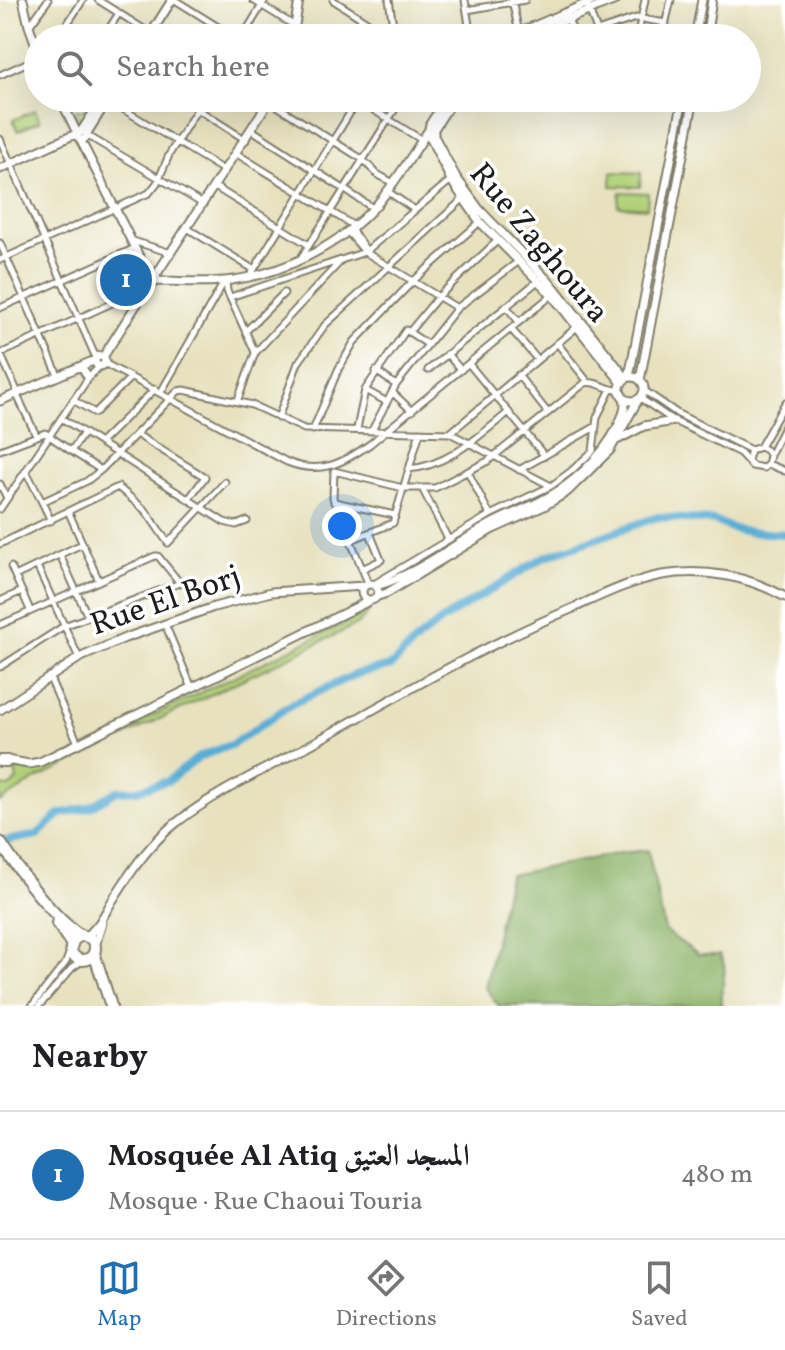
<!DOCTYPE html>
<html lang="en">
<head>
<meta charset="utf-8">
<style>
  :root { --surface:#fff; --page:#f2f2f2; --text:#202124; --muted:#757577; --line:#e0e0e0; --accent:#1f6fb2 }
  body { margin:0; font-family:Vollkorn,Amiri,serif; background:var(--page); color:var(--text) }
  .you { position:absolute; left:342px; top:526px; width:28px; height:28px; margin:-20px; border:6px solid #fff; border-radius:50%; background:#1a73e8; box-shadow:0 0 0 12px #1a73e833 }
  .badge { display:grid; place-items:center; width:52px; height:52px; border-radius:50%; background:var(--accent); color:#fff; font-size:26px; font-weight:700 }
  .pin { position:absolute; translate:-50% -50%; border:4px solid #fff; box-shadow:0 2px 8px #0006 }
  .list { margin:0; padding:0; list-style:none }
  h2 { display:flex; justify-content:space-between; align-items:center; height:104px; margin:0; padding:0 32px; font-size:34px }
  h2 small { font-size:26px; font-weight:400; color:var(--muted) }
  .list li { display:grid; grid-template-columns:52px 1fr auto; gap:24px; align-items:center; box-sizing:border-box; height:128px; padding:0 32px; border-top:2px solid var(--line) }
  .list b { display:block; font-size:30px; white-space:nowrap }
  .list p { margin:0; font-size:26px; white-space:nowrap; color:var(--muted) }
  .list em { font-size:26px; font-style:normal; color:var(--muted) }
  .icon { flex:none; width:44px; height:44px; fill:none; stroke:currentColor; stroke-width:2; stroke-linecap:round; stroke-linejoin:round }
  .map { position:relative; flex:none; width:785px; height:1006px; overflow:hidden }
  .search { position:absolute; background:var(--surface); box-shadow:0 8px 32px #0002; left:24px; right:24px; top:24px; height:88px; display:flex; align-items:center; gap:20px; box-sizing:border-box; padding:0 28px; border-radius:44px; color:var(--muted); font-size:30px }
  .sheet { height:232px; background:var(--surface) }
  nav { display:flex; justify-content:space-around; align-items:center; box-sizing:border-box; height:112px; border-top:2px solid var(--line); background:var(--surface); font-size:22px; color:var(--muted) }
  nav a { display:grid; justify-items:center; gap:4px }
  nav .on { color:var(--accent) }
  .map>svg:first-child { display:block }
</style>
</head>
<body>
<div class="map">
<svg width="785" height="1006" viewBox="0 0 785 1006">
  <rect width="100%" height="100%" fill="#fff"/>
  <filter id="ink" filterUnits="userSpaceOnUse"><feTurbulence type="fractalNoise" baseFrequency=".0125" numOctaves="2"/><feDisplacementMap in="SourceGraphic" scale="16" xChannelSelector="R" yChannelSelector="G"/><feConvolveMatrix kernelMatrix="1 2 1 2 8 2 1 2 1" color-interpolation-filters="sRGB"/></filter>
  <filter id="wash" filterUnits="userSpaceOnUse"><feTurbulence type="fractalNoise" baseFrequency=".006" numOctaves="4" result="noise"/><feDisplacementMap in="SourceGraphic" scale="32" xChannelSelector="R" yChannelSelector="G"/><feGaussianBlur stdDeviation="1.8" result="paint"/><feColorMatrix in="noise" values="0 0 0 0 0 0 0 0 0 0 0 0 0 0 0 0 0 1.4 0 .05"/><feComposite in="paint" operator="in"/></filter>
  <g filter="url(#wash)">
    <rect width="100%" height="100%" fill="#e7e1be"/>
    <path fill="#b0d077" stroke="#66764a" stroke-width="2" d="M72,98L97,99L84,120L78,118L76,110H85L83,104Z
      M35,110L40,121L18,131L13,120Z
      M612,172L641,173L640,187L611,186Z
      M620,192L648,193L647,208L618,206Z
      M368,609L369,612L358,624L120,738L33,781L0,802V786L9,787L17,780L15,769H41L348,622Z"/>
    <path fill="#8cb268" stroke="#546742" stroke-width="2" d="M648,850L665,931L699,955H720L725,967L721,1006H499L485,988L509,875L620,853Z"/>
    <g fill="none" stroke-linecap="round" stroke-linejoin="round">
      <path stroke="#5aadd5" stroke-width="8" d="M0,842L37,835L60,814L90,807L117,791L137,790L168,781L199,757L233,744L292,704L356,674L391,666L417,640L442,620L544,557L657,517L715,521L731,528L750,532L785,534"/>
    </g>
  </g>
  <g filter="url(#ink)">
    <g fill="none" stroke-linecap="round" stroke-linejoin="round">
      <g stroke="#827e6d" stroke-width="9">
        <path id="street" d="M98,0L147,31
          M175,0L236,38
          M253,0L295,26
          M333,0L392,38
          M389,0L395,38
          M465,0L471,38
          M512,0L519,33
          M585,0L600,38
          M467,10L525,0
          M568,19L576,38
          M30,25L48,0
          M66,26L84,38
          M551,26L556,38
          M539,30L542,38
          M597,31L636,18L666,23
          M58,38L83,0
          M103,38L119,13
          M242,38L265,0
          M637,38L645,0
          M647,38L665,25L671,0
          M0,75L35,59
          M180,98L246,140
          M251,98L266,107
          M354,98L422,140
          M108,100L225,171
          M269,101L362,159L377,174L393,183
          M252,130L373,208
          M88,136L203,204
          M0,139L96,358
          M237,154L354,226
          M215,187L309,245
          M387,191L415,210
          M187,228L253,269
          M351,229L368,253
          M348,232L365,252L457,308
          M133,241L171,253
          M0,243L58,375
          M301,258L402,98
          M0,260L149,193L157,183L170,153L204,98
          M250,276L359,98
          M226,281L227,291L255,352
          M230,297L365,252L451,180
          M506,306L519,322
          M0,308L135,248
          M511,329L537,359
          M246,331L284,293
          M410,331L438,297L497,241
          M557,343L588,382
          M0,353L18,393
          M0,354L145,288
          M447,354L461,370
          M104,363L287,462C320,475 342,464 370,444L552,295
          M469,364L543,454
          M428,370L538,281
          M376,371L396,385
          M518,375L548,413
          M365,390L387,402
          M645,391L678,414L751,450
          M161,392L224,282
          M392,392L412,411
          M16,393L36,435
          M640,398L674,421L740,453L752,466L764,468L768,464L785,471
          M73,400L95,413L131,377
          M237,402L255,353L339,263
          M61,418L224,522L236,525L247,521
          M278,418L298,363L325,325L463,199
          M357,429L365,390L406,330L427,344
          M313,430L338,370L354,342L412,282L480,222
          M372,430L396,385L457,308L519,261
          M450,433L577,327
          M136,434L205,477L188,500
          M100,443L155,389
          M760,447L785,403
          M0,450L45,433L71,451L84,433
          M71,451L101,470
          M770,455L785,425
          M748,460L751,450L760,447L766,450L770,456L768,464
          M408,469C447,467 480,435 509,412
          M519,470L595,427
          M26,471L42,502L87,481L101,470L178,391L184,390L252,405L304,429L450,433L551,486
          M334,471L403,488H435L488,461L585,383C597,380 607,391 620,390
          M334,471L333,498L368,583
          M468,472L490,515
          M0,484L7,498
          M423,490L448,539
          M42,502L51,521
          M334,502L395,515
          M0,509L89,377L100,366
          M69,513L99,581
          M351,540L393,523L420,432
          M0,544L118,487L146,511L168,543L225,482
          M60,555L88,617
          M37,566L79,658
          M11,567L30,610
          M362,569L381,560L370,533
          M15,576L82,544
          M374,584L490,515L551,486L570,472L593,451L597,417L610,391
          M0,601L22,591
          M165,624L192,688
          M0,625L155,556H158L180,583L64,626L0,667
          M49,676L78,743
          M32,1006L66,962L71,949
          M39,1006L72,968L83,960"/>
      </g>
      <g stroke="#827e6d" stroke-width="11">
        <path id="secondary" d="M23,0L29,26L38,51
          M148,38L172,0
          M293,38L299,0
          M506,38L595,0
          M521,38L616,0
          M695,38L702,0
          M706,38L712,0
          M38,52L35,57L38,63
          M60,98L77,133
          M447,98L430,124L428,133L451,180L480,222L552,295L622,383
          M434,129V136L456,177L479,209L554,287L626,378
          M82,130L103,98
          M87,133L109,98
          M81,141L149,276
          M0,169C13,163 79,131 85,131L88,136L81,141L76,134
          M156,275L271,98
          M157,281L156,275L149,276V282L153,284L157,281C180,281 202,283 225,281C282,275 342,245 379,202C397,180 412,155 428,131L434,129L454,98
          M95 361a5 5 0 1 1 10 0a5 5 0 1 1-10 0Z
          M103,357L142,296L149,280
          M81,366L88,377
          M620 389a12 12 0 1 1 24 0a12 12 0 1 1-24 0Z
          M629,377L683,98
          M640,380L694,98
          M0,401L95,360
          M619,439L644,426L674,421
          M362 592a8 8 0 1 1 16 0a8 8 0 1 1-16 0Z
          M376,586C415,575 449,548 484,528C502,517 521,511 539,502C571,486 602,458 618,426C622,417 627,408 624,398
          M378,596L387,593L491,530L544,506L567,492L610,450L638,400
          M0,710L79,658L125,638L214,607L271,592L364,586
          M6,760L29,764L40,762L371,600
          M86,936C100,927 105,912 114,898C131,871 151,842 176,823C218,790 271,767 317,741C401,694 483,646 571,609C600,596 630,581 662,575C704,568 748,576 785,597
          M95,946L102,923"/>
      </g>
      <g stroke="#827e6d" stroke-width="14">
        <path id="highway" d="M0,761H7
          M0,842C18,869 54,920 82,936
          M57,923L72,945
          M71 948a12 12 0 1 1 24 0a12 12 0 1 1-24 0Z
          M94,953L111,1006"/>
      </g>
      <use href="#street" stroke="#fff" stroke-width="5"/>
      <use href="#secondary" stroke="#fff" stroke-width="7"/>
      <use href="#highway" stroke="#fff" stroke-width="10"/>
    </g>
  </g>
  <g text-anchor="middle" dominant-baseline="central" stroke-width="7" stroke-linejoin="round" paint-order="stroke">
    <g font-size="32" fill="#1c1c1c" stroke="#fff">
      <text transform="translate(538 244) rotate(50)">Rue Zaghoura</text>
      <text transform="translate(166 602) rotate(-19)">Rue El Borj</text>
    </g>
  </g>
</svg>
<div class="you"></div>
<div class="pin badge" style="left:126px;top:280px">1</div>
<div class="search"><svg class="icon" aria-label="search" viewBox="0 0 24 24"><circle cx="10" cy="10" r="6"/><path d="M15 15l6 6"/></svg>Search here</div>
</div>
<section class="sheet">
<h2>Nearby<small></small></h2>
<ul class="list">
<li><span class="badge">1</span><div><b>Mosquée Al Atiq المسجد العتيق</b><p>Mosque · Rue Chaoui Touria</p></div><em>480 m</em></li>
</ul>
</section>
<nav>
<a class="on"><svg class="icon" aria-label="map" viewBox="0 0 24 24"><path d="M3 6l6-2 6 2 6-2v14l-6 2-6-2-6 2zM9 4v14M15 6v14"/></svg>Map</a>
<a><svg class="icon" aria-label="directions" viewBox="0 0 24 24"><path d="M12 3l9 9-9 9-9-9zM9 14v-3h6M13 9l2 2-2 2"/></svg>Directions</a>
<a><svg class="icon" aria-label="saved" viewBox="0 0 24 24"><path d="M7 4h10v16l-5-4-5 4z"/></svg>Saved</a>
</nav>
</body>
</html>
